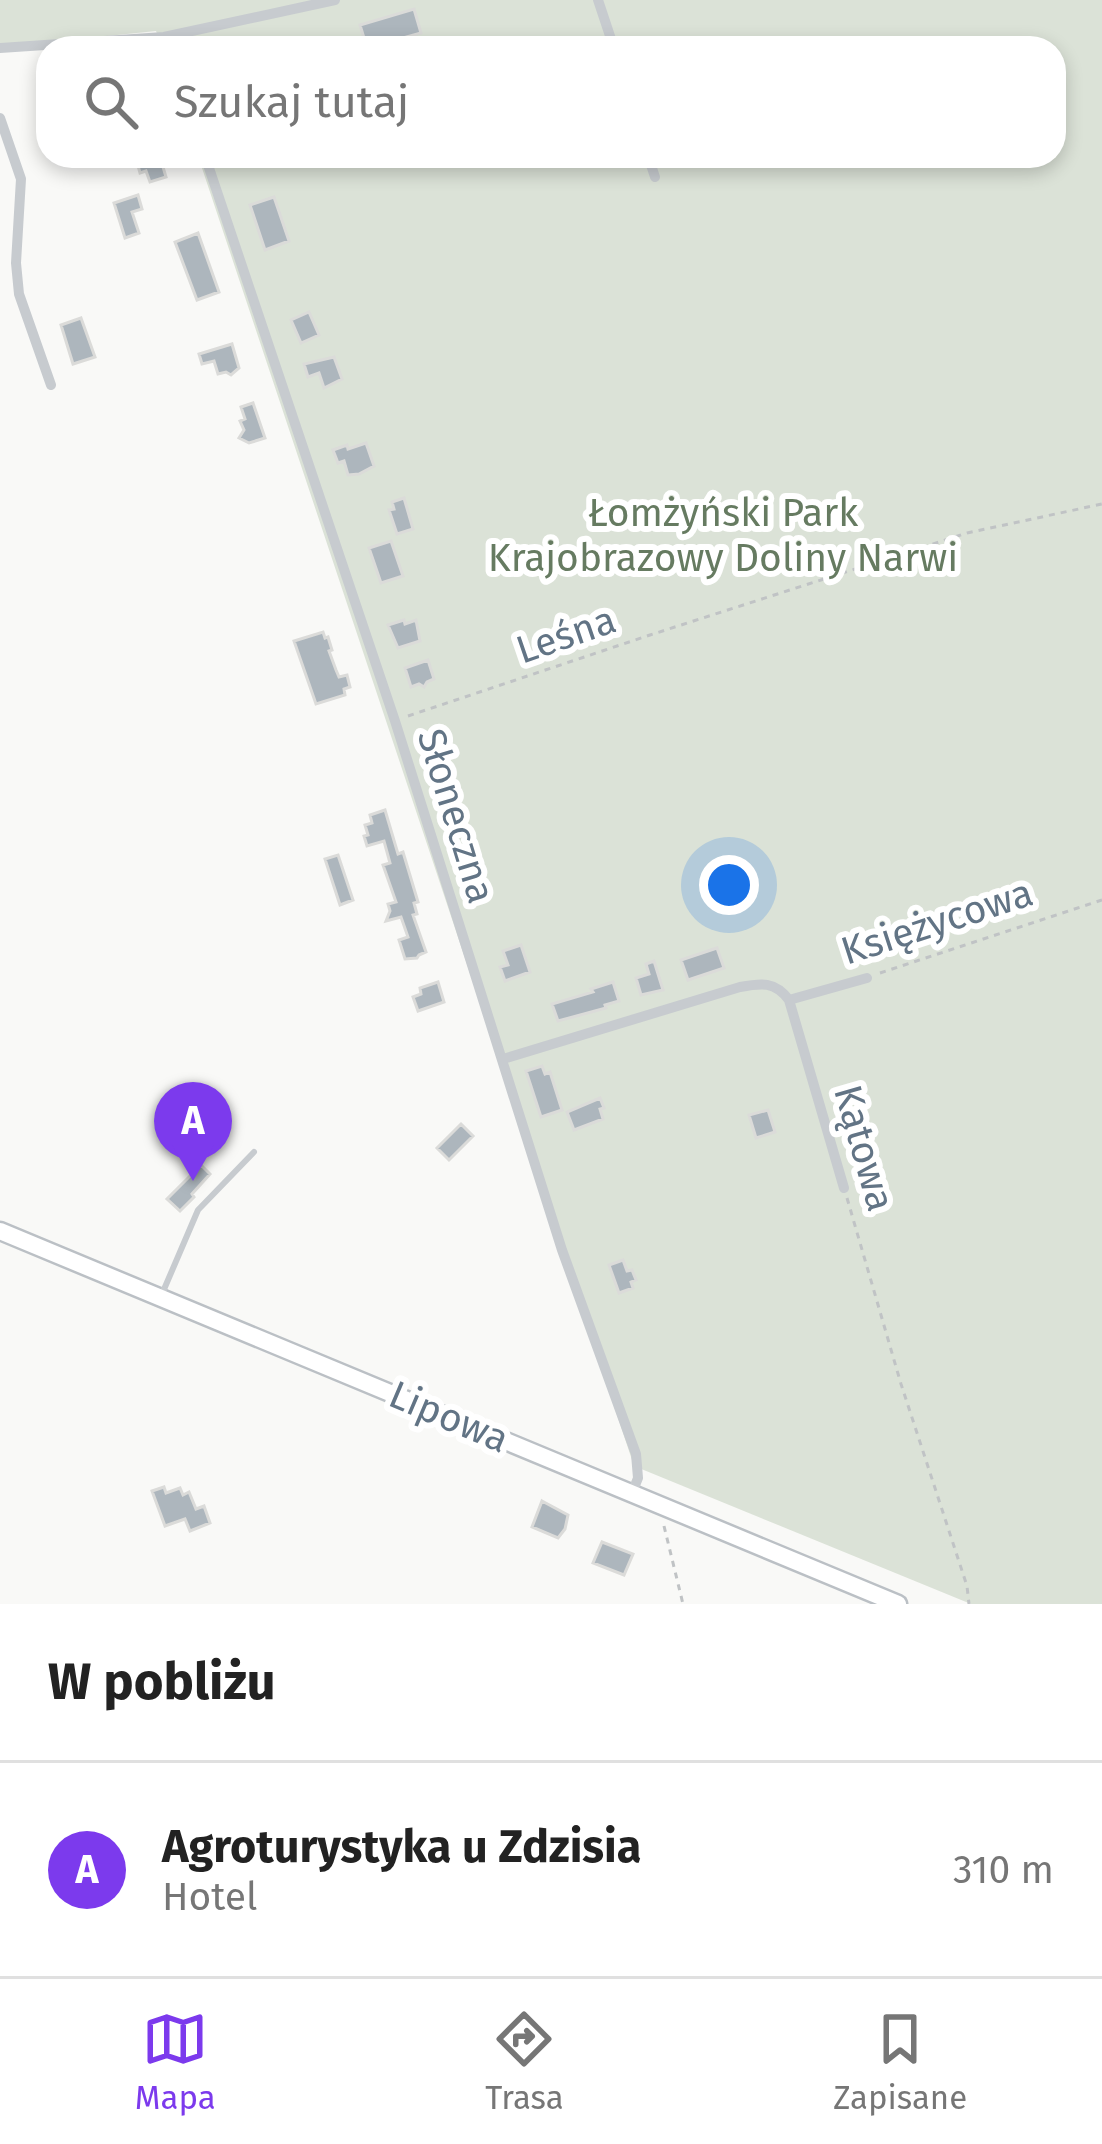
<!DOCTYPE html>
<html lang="pl">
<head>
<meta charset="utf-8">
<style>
  :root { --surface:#fff; --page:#f6f6f6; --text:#222; --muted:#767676; --line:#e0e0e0; --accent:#7c3aed }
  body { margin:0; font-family:"Fira Sans",sans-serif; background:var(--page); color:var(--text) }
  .you { position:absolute; left:729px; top:885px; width:42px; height:42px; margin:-30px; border:9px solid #fff; border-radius:50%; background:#1a73e8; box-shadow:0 0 0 18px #1a73e833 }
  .badge { display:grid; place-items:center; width:78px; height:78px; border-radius:50%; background:var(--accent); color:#fff; font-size:39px; font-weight:700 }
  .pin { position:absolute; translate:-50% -99px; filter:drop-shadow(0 3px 6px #0008) }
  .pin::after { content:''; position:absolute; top:63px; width:42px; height:36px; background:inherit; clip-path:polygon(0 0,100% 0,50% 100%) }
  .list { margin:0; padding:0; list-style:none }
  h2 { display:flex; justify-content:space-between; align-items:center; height:156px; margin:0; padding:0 48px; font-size:51px }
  h2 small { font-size:39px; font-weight:400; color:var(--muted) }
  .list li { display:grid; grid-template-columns:78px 1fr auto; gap:36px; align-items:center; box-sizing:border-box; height:216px; padding:0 48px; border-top:3px solid var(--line) }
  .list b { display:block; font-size:45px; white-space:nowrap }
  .list p { margin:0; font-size:39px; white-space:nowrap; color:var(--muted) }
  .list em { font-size:39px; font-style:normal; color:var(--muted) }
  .icon { flex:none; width:66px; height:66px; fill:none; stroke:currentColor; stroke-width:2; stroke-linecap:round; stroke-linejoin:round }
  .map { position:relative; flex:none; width:1102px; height:1604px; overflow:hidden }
  .search { position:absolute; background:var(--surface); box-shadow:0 6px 18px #0003; left:36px; right:36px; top:36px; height:132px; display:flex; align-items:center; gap:30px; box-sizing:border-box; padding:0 42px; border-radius:36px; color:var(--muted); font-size:45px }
  .sheet { height:372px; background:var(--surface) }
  nav { display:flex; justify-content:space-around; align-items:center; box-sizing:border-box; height:168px; border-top:3px solid var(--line); background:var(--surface); font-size:33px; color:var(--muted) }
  nav a { display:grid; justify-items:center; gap:6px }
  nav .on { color:var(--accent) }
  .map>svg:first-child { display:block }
</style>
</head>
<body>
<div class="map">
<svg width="1102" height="1604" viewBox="0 0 1102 1604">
  <rect width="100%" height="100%" fill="#f9f9f7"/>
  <path fill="#dbe2d7" d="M0,0H1102V1604H971L634,1466L198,156H1054V48H163L156,31L0,47Z"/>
  <path fill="#adb6bd" stroke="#dbdbd9" stroke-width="3" d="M414,9L421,33L367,48L360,25Z
    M154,156H165L168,165L163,167L166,177L150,182L146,171L140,173L137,162Z
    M138,195L142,209L132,212L139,233L125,238L114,203Z
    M274,197L289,241L265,250L250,205Z
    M198,233L219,292L197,300L175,242Z
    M309,312L319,335L301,343L291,320Z
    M81,318L95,357L73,364L61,325Z
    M232,344L239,368L231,375L226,372L218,374L214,361L202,364L199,354Z
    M334,357L342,379L324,388L319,373L308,377L304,364Z
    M253,403L265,438L249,443L239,438L244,430L240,421L245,419L241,407Z
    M366,443L374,466L359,474L348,475L344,461L338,463L333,450L347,445L348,449Z
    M404,498L413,529L397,534L389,510L394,509L392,502Z
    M391,541L403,576L381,583L369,548Z
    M404,620L405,624L416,620L420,641L398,648L388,625Z
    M323,632L325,638L328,637L332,650L329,651L336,670L339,677L347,675L350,687L344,689L345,695L316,704L294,641Z
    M428,660L434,679L427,682L424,687L419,684L411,687L405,668Z
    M385,810L398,854L403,852L418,902L414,903L417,914L413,915L426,952L419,955L417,958L405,959L399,940L408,937L401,917L386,921L390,911L388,904L396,902L383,865L390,863L384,841L367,846L364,836L368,835L365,825L372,823L370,815Z
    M338,855L353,900L340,905L325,859Z
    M521,945L530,972L505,981L500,967L508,965L503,951Z
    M717,948L724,968L688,980L681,960Z
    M654,961L663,990L641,995L636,978L649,974L646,964Z
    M438,982L444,1002L418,1011L413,997L421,994L420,988Z
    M613,982L619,1001L605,1005L606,1008L558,1021L552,1004L593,992L591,989Z
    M542,1066L545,1074L550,1072L562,1110L541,1117L526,1071Z
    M600,1098L604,1108L600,1109L603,1119L574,1130L567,1112Z
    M768,1110L775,1132L756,1138L749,1115Z
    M461,1124L473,1136L449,1160L437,1148Z
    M201,1165L210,1174L192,1194L194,1197L180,1211L167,1199Z
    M623,1260L627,1271L632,1270L636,1280L631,1282L633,1288L619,1293L609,1265Z
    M164,1487L166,1493L180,1488L183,1495L189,1492L196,1509L204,1506L210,1523L190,1531L185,1519L165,1526L152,1491Z
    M542,1501L568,1515L565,1529L558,1538L532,1527Z
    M602,1542L633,1554L624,1575L593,1563Z"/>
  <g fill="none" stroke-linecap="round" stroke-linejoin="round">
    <g stroke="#bbc0c5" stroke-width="21">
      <path id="secondary" d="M0,1231L898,1604"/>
    </g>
    <path stroke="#c0c3c5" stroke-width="3" stroke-dasharray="6 6" stroke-linecap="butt" d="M408,716L650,635L967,533L1102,504
      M880,973L1102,900
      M847,1198L901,1384L967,1586L969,1604
      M664,1526L683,1604"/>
    <path stroke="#c7cbcf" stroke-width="6" d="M162,1294L198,1210L254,1152"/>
    <path stroke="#c7cbcf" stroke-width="10" d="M598,0L614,48
      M0,48L164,37L335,0
      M0,118L21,179L16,263L19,294L51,385
      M205,156L395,721L562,1250L636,1454L638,1478L632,1493
      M648,156L655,177
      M789,1000L867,978
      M503,1059L740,987C761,983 775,981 789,1000L844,1188"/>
    <use href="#secondary" stroke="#fff" stroke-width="16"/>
  </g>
  <g text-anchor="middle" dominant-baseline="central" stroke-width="12" stroke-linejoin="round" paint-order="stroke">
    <g font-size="39" fill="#667b61" stroke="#fff">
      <text x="723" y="513">Łomżyński Park<tspan x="723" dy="45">Krajobrazowy Doliny Narwi</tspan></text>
    </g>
    <g font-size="39" fill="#627485" stroke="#fff">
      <text transform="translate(566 635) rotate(-19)">Leśna</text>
      <text transform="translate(456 816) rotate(73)">Słoneczna</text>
      <text transform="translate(937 922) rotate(-18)">Księżycowa</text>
      <text transform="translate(864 1148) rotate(74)">Kątowa</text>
      <text transform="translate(449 1417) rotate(23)">Lipowa</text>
    </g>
  </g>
</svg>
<div class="you"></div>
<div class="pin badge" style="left:193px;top:1181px">A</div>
<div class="search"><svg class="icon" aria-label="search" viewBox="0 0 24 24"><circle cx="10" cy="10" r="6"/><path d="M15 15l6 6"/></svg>Szukaj tutaj</div>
</div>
<section class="sheet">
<h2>W pobliżu<small></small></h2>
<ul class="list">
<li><span class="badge">A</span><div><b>Agroturystyka u Zdzisia</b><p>Hotel</p></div><em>310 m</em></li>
</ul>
</section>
<nav>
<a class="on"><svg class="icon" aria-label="map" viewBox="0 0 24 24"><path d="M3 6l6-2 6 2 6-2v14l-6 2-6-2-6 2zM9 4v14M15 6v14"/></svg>Mapa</a>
<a><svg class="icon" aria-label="directions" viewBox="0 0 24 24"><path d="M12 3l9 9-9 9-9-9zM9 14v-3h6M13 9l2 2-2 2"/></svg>Trasa</a>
<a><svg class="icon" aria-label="saved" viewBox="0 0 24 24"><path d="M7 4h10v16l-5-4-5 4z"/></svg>Zapisane</a>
</nav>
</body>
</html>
